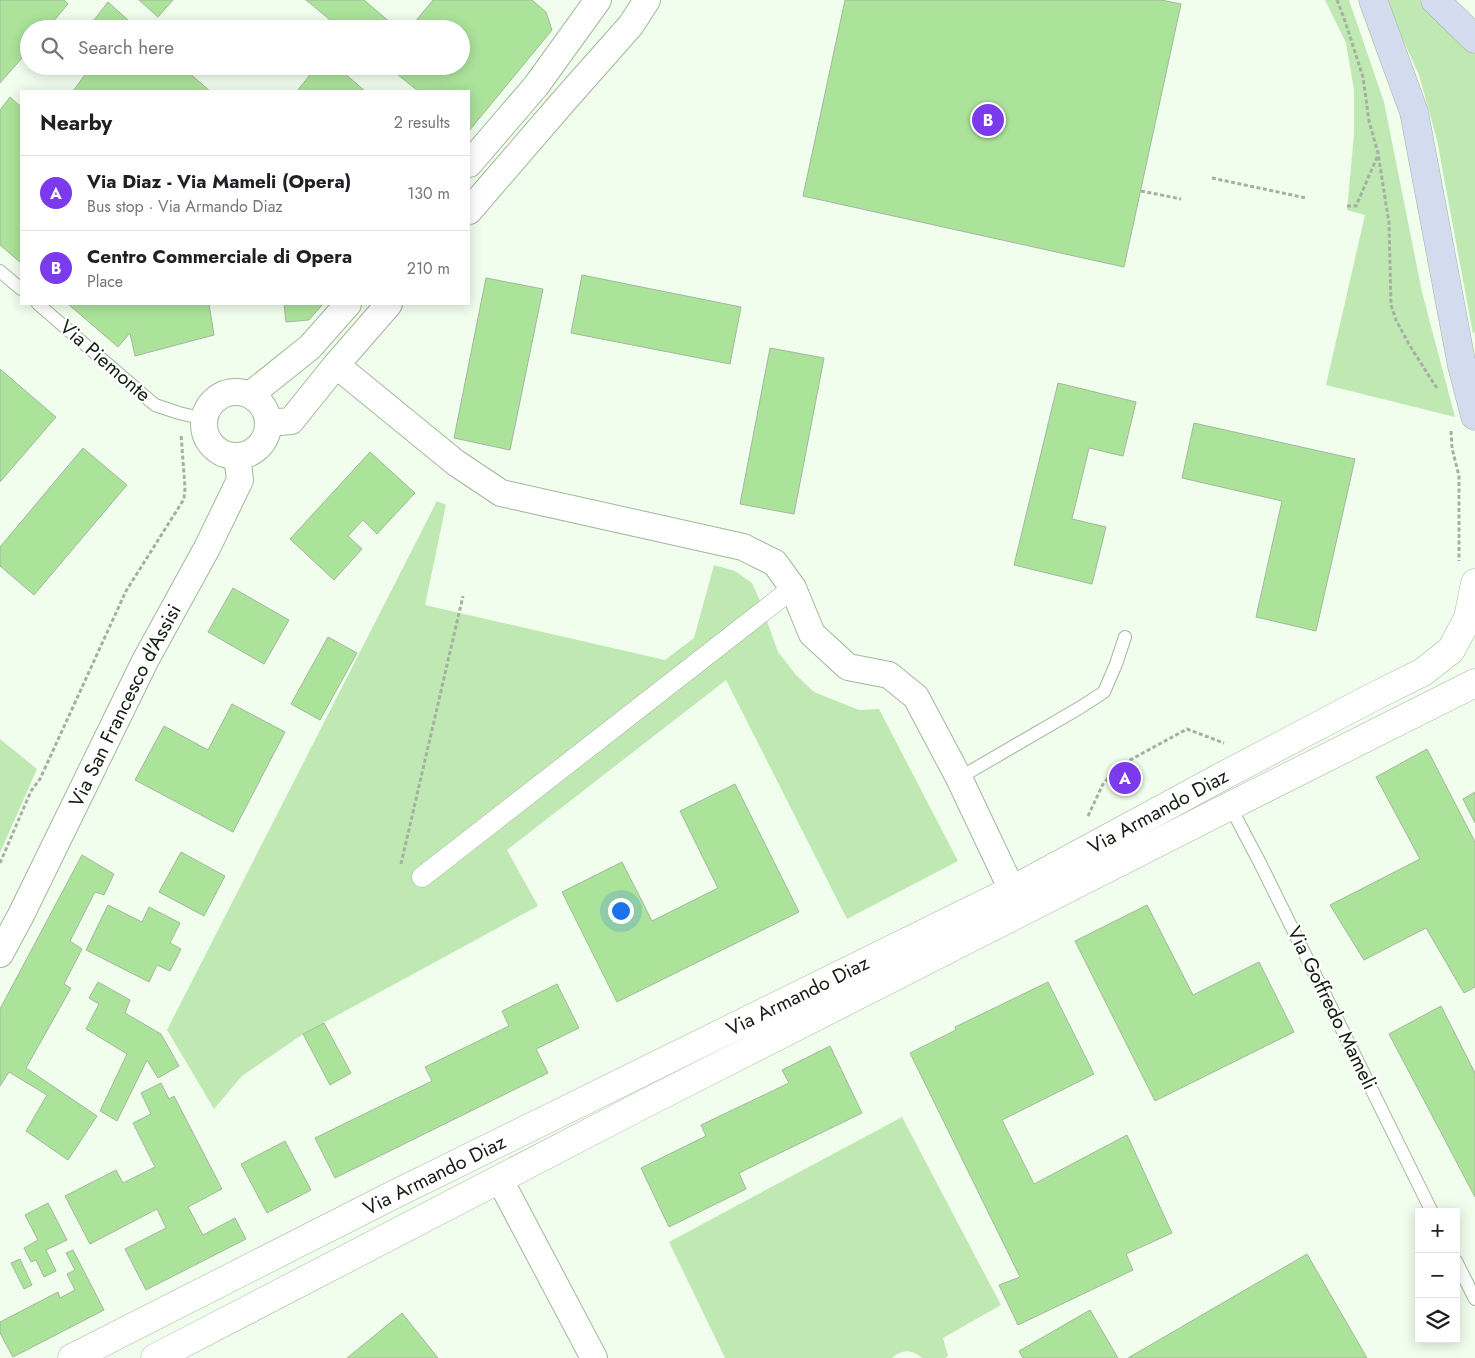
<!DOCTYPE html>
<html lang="en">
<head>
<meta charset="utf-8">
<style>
  :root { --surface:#fff; --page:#f6f6f6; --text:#202124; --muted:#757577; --line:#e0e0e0; --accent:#7c3aed }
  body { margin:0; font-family:Jost,sans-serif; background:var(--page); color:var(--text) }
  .controls { position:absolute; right:15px; bottom:15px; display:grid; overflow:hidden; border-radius:0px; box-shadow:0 2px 12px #0003 }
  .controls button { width:45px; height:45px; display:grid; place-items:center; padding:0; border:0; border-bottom:1px solid var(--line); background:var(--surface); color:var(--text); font:25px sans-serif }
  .you { position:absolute; left:620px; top:910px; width:18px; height:18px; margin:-12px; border:4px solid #fff; border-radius:50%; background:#1a73e8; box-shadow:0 0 0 8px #1a73e833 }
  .badge { display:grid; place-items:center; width:32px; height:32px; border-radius:50%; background:var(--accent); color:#fff; font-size:16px; font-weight:700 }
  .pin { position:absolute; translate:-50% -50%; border:2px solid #fff; box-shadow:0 1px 5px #0006 }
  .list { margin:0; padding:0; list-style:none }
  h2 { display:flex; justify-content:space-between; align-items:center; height:65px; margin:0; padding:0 20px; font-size:21px }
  h2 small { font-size:16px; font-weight:400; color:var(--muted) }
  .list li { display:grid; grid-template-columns:32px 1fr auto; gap:15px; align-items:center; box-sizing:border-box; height:75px; padding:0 20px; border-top:1px solid var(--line) }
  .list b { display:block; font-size:19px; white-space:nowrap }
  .list p { margin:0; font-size:16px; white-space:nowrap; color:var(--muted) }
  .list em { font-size:16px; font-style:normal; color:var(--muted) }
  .icon { flex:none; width:28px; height:28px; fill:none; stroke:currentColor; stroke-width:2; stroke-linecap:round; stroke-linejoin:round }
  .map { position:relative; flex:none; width:1475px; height:1358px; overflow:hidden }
  .search { position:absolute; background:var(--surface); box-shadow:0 2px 12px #0003; left:20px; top:20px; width:450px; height:55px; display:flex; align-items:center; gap:12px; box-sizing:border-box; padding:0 18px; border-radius:28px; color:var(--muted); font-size:19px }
  .panel { position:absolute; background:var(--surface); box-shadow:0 2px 12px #0003; left:20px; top:90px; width:450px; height:215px; border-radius:0px }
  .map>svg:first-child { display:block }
</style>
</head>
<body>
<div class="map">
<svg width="1475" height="1358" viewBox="0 0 1475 1358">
  <rect width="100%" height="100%" fill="#f1feed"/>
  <path fill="#c0e8b3" d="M1325,0H1349L1384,102L1422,292L1455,417L1326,385L1365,215L1347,210L1354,134V90L1346,43Z
    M1385,0H1422L1475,54V331L1473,334L1437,140L1419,75Z
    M437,501L446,505L425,605L665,660L694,638L714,565L735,571L752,583L760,601L778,652L796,675L814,692L859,710L879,709L958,861L847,919L726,680L507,850L538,906L303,1034L242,1076L214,1109L167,1030Z
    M0,739L37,769L0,853Z
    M902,1117L1001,1305L943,1338L948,1356L945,1358H922C913,1349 901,1349 892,1358H725L669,1242Z"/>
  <path fill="#ace39a" stroke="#a3b89d" d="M0,0H64L68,4L47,29H29V50L0,83Z
    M139,0H173L158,17Z
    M306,0H364L398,29H341Z
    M433,0H532L546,12L552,30L469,131V91H418L387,66H461V29H409Z
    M845,0H1161L1181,4L1124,267L803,196Z
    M108,2L138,29H87Z
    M80,66H181L210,91H73L87,72Z
    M317,66H336L365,91H297Z
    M10,97L21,107V263L0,245V110Z
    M582,275L741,307L730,364L571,333Z
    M486,278L543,289L510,450L454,438Z
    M68,304H209L214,335L135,356L130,333L118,347Z
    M284,304H323L309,320L286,322Z
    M770,348L824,358L794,514L740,504Z
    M0,369L56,417L0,482Z
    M1058,383L1136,402L1123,456L1089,448L1072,519L1106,527L1092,584L1014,565Z
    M1194,423L1355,459L1316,631L1256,617L1282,501L1182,478Z
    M83,448L127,485L34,595L0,566V547Z
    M370,452L415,493L377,534L363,520L348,536L362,549L334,580L290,539Z
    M233,588L289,620L264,664L208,632Z
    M328,637L357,653L320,720L291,704Z
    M232,704L285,732L233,832L135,780L164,726L208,750Z
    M1427,749L1475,842V987L1464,993L1426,928L1364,960L1330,905L1420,859L1376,777Z
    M735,784L799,912L617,1002L562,892L622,862L652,921L718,888L680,811Z
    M1475,792V823L1463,799Z
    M181,852L225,876L204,916L159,892Z
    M82,855L114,874L104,895L95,892L70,941L82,949L64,984L71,988L26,1068L97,1116L68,1160L26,1131L47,1095L9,1072L0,1086V1009Z
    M108,905L142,922L149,907L180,923L170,943L181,949L170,971L157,965L149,982L86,950Z
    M1147,905L1193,995L1259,962L1294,1032L1155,1101L1075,941Z
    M98,982L130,1000L125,1013L161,1034L179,1066L158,1078L147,1060L117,1121L100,1111L127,1054L86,1029L99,1004L89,998Z
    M1048,982L1094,1074L1002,1120L1034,1184L1127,1135L1172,1233L1126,1254L1133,1270L1018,1325L999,1285L1020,1277L910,1053L956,1030L955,1027Z
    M557,984L579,1028L536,1049L548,1073L335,1178L315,1138L432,1081L425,1067L509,1026L502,1011Z
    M1441,1006L1475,1073V1197L1389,1034Z
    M324,1023L351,1073L330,1085L303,1034Z
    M830,1046L862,1113L739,1173L746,1189L669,1227L641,1168L706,1136L701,1125L789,1083L782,1070Z
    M161,1083L169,1099L174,1096L222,1189L188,1207L203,1235L235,1218L246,1239L146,1290L125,1249L166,1228L157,1209L90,1244L65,1196L116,1170L123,1183L155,1167L133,1123L151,1114L141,1093Z
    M285,1141L311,1190L267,1213L241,1164Z
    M48,1203L67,1240L46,1250L56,1271L44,1277L36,1260L31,1262L24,1248L38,1240L25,1215Z
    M73,1250L104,1310L13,1357L0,1333V1322L58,1292L60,1298L75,1290L67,1274L75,1270L66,1253Z
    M1307,1254L1367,1358H1128Z
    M20,1259L32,1285L24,1289L11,1263Z
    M1090,1310L1118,1358H1023L1019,1351Z
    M402,1313L438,1358H347Z"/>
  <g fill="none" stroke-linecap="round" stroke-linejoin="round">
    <g stroke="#a3b79c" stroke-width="14">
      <path id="service" d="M0,271L21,289
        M38,304L155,405L179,413L204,419
        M959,778L1081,707L1104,692L1116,664L1125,637
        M1230,806L1261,865L1432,1212
        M1456,1261L1475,1299"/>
    </g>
    <g stroke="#a3b79c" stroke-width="21">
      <path id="pedestrian" d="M422,877L793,588"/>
    </g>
    <g stroke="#a3b79c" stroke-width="28">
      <g id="minor">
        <path d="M469,164L536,86L598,0"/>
        <path d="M469,211L562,103L631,25L647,0"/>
        <path d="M336,365L456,463L501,493L743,547L775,563L793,588L812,634L848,667L889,675L916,697L959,778L1012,890"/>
        <circle cx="236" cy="424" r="32"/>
        <path d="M250,395L310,347L348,304"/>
        <path d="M268,423L291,421L336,365L389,304"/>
        <path id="s1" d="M0,954L21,915L145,661L207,548L240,480L237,456"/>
        <path d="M500,1180L594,1358"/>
      </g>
    </g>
    <g stroke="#a3b79c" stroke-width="29">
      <g id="tertiary">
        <path id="s2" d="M72,1358L393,1195L1012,890L1219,778L1371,698L1423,672L1451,650L1468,618L1475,583"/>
        <path d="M155,1358L646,1103L1230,806L1475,683"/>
      </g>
    </g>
    <g stroke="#a3b79c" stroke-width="29">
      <path id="secondary" d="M1373,0L1414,112L1462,366L1475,416
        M1435,0L1475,39"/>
    </g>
    <path stroke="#a5b0a1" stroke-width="3" stroke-dasharray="4 2.5" stroke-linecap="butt" d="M1337,0L1344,18L1363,77L1369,121L1378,153L1389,223L1391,305L1396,320L1410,346L1438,390
      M1212,178L1306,198
      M1141,191L1181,199
      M1347,206H1356L1378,155
      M1451,431L1452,448L1459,476V561
      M1088,816L1103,784L1119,766L1187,729L1224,743
      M0,863L31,791L40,779L126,591L184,499L185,488L181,434
      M401,864L463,596"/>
    <use href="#service" stroke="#fff" stroke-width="12"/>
    <use href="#pedestrian" stroke="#fff" stroke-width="20"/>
    <use href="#minor" stroke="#fff" stroke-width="26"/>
    <use href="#tertiary" stroke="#fff" stroke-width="28"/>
    <use href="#secondary" stroke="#d3dbee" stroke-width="28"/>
  </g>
  <g text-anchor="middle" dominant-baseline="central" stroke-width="4.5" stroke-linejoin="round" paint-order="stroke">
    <g font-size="20" fill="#161e14" stroke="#fff">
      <text transform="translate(105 361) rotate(41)">Via Piemonte</text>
      <text stroke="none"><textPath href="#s1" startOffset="278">Via San Francesco d'Assisi</textPath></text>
      <text stroke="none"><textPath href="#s2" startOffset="1216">Via Armando Diaz</textPath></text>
      <text stroke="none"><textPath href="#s2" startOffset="811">Via Armando Diaz</textPath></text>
      <text transform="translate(1332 1008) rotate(64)">Via Goffredo Mameli</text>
      <text stroke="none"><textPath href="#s2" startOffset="406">Via Armando Diaz</textPath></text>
    </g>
  </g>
</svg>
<div class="controls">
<button>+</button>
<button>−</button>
<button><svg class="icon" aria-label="layers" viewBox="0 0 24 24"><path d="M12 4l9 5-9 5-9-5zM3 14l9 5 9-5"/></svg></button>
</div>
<div class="you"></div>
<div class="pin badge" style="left:1125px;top:778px">A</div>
<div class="pin badge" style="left:988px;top:120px">B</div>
<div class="search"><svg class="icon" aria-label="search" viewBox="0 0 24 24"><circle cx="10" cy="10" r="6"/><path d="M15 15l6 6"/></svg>Search here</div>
<section class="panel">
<h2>Nearby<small>2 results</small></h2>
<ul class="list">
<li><span class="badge">A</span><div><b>Via Diaz - Via Mameli (Opera)</b><p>Bus stop · Via Armando Diaz</p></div><em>130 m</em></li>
<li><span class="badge">B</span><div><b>Centro Commerciale di Opera</b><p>Place</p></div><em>210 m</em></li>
</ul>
</section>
</div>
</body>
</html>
